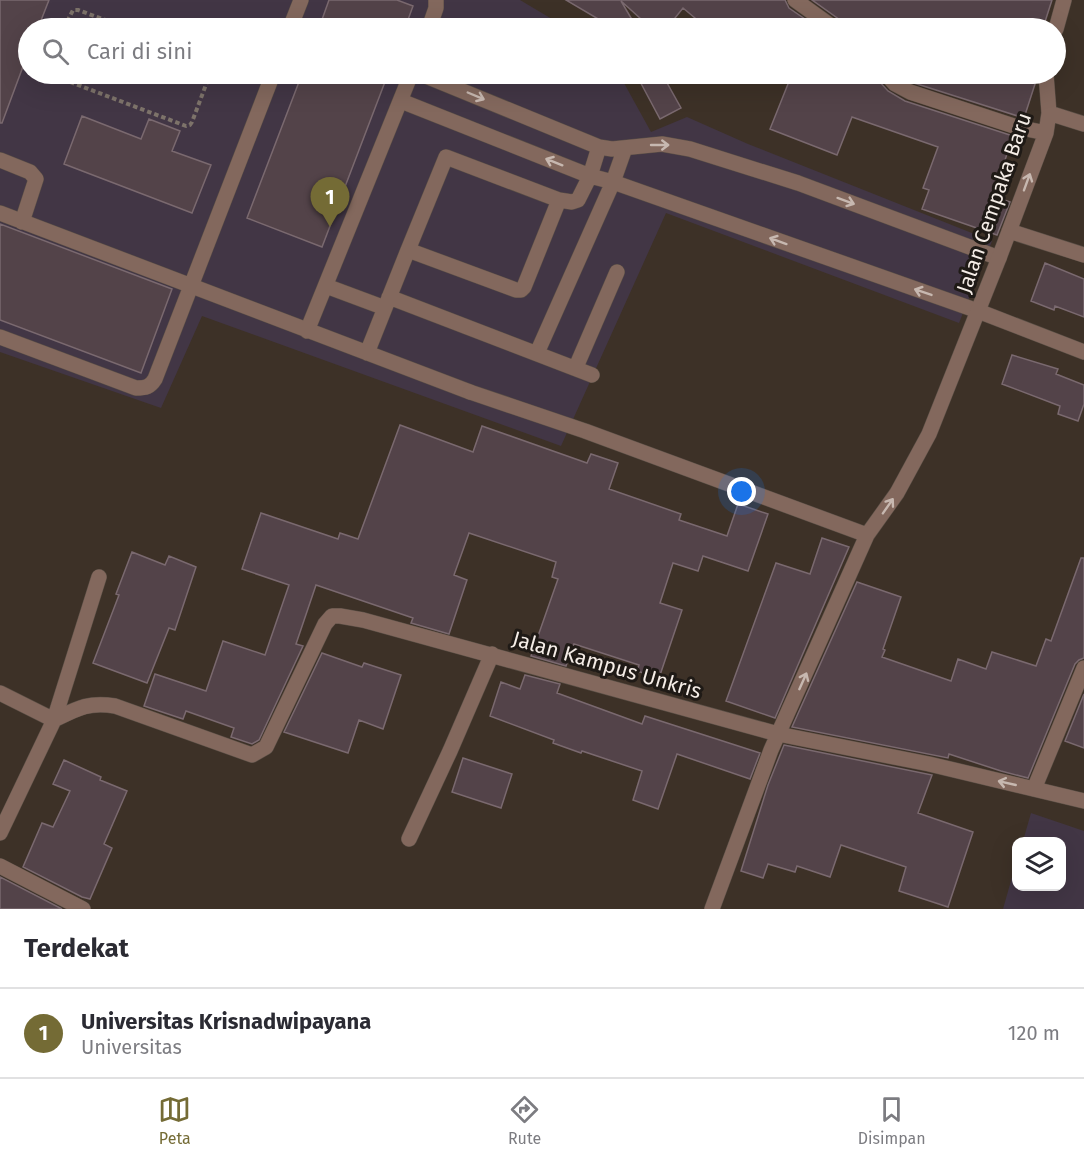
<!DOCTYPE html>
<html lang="id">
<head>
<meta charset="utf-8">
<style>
  :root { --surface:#fff; --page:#f2f2f3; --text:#2b2b33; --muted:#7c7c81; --line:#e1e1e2; --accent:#746b35 }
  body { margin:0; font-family:"Fira Sans",sans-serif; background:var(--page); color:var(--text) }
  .controls { position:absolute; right:18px; bottom:18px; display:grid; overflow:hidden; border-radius:12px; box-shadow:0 6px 24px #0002 }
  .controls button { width:54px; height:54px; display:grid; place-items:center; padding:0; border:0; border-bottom:2px solid var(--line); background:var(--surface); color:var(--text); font:30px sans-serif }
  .you { position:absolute; left:742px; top:492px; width:21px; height:21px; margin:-15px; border:4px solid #fff; border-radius:50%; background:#1a73e8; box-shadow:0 0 0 9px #1a73e833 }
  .badge { display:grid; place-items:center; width:39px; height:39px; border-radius:50%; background:var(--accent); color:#fff; font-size:20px; font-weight:700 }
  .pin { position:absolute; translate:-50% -50px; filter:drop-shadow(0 2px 3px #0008) }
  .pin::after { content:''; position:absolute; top:32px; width:21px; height:18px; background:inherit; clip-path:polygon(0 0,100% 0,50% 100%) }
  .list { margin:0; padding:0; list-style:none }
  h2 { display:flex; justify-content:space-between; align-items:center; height:78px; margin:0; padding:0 24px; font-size:26px }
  h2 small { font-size:20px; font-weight:400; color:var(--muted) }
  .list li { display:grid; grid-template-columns:39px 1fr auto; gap:18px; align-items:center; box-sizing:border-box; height:90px; padding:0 24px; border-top:2px solid var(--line) }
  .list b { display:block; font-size:22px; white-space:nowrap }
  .list p { margin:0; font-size:20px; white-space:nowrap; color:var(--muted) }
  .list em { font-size:20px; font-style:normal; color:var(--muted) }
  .icon { flex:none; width:33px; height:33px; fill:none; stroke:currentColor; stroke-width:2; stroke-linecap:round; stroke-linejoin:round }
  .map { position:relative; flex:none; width:1084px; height:909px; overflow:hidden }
  .search { position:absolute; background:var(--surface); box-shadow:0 6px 24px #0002; left:18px; right:18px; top:18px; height:66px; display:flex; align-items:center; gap:15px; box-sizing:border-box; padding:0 21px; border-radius:33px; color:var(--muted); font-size:22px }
  .sheet { height:168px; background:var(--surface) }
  nav { display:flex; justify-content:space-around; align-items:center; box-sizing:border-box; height:84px; border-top:2px solid var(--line); background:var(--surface); font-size:16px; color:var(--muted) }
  nav a { display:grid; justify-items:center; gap:3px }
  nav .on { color:var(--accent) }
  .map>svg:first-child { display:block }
</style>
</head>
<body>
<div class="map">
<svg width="1084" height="909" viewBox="0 0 1084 909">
  <rect width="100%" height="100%" fill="#3d3127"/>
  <path fill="#423645" d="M0,0H520L567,28H28V74H619L651,132L687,117L748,144L992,241L959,323L666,213L561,446L202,316L161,408L0,352Z
    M1031,813L1084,831V909H1003L1016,863V886H1062V842L1023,841Z"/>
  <path fill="#534349" stroke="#7a696f" stroke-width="1.5" d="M0,0H49L38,28H28V53L2,123H0Z
    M329,0H397L413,6L405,28H319Z
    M566,0H785L789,8L818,28H707L683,8L667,28H651L621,1L637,28H594L600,20Z
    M812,0H1052L1043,28H844L840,20Z
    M302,74H388L322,247L247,218Z
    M636,74H662L681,108L660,119Z
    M792,74H877L878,80L888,91L905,101L1013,136L993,196L1010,202L997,235L922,209L929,190L923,188L938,147L852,117L837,155L770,129Z
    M899,74H1013L1036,81L1024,118L914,83Z
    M82,116L141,139L149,119L180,131L172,151L211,165L192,213L64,164Z
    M0,224L172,289L141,373L0,320Z
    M1045,263L1084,279V317L1055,306L1054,310L1031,301Z
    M1012,355L1058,369L1056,374L1084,385V404L1078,421L1058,414L1060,406L1002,384Z
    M400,425L473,452L482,426L587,463L591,454L618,463L609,489L681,514L679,520L727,536L738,504L768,514L748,571L703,556L698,571L673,563L660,603L682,610L659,678L637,671L639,665L574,644L566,666L531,656L558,579L552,577L556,562L469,533L454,575L467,580L449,634L411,623L413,618L316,585L296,644L303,646L259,740L252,744L231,737L234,728L186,711L183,719L144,706L155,674L206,691L223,641L265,655L289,585L242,569L261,513L338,539L340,533L358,539Z
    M822,538L849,547L775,718L726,701L776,563L810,574Z
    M132,552L165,565L169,556L196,567L175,630L169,628L147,683L93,663L119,595L116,594Z
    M1081,558H1084V658L1079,660L1075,664L1028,778L1001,771L949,754L948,758L792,727L857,582L901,597L883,649L885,650L882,657L951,681L958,659L986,669L992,652L1036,666L1046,639L1051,641Z
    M322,653L362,667L364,663L401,675L383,729L359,720L348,753L284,732Z
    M525,675L560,684L557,693L642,724L645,716L760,753L750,779L677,754L658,809L633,800L642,771L582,751L581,753L553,743L554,740L490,716L501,682L520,689Z
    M1084,694V748L1065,741Z
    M784,745L932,775L918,813L973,832L948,907L899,891L906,867L841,845L830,877L797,866L795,872L768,864L763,878L741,871L768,785Z
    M463,758L512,774L501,808L452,792Z
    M64,760L101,777L100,780L127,791L104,844L112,848L90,899L82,897L23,867L42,823L53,827L70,791L53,784Z
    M0,877L62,909H0Z"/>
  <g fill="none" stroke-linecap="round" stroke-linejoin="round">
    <g stroke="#5a4f46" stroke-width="16">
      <path id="service" d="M290,28L301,0
        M429,28L436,8V0
        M421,74L599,147L612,149L662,144L690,149L798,183L999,258
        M401,101L590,176L613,182L978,311
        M0,160L30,172L36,179L22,222
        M0,213L470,392
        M408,250L446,157L559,200
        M326,286L385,308
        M389,297L592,375
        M307,331L411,74
        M0,337L136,388C146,388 150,387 155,379L273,74
        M367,353L408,250L516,290H521L524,287L559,200L572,202L578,200L590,176L599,147
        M537,353L613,182L625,148
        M576,367L617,272"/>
    </g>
    <g stroke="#5a4f46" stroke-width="16">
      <path id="minor" d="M795,0L834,28
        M1056,29L1064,0
        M886,74L895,84L910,92L1017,127L1046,133
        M1049,113L1084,124
        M1009,231L1084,255
        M978,311L1084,352
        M470,392L585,431L867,535
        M0,693L54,720
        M54,720C78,708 88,702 115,706L252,755L266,747L325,624L332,616H340L363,620L778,734L929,764L1084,801
        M1034,789L1084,668
        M0,833L54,720L99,577
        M409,839L450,751L492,654
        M0,866L83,909
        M712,909L771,750L867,535L897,493L929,434L999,258L1046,133L1049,113L1046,74"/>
    </g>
    <path stroke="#7d736a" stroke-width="4" stroke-dasharray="4.5 3" stroke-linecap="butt" d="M64,28L73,10H78L127,28
      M49,74L186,126L190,125L192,122L210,74"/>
    <use href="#service" stroke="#83685d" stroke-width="15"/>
    <use href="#minor" stroke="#83685d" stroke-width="15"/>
  </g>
  <defs><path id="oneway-shaft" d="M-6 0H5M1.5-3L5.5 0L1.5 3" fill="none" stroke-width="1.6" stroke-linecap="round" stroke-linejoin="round" transform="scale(1.5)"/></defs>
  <g stroke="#c7b8b0">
    <use href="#oneway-shaft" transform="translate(476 96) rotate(23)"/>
    <use href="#oneway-shaft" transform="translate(660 145)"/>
    <use href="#oneway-shaft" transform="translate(554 162) rotate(-158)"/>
    <use href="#oneway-shaft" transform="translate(1027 182) rotate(-70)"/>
    <use href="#oneway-shaft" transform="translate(846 201) rotate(20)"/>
    <use href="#oneway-shaft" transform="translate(778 241) rotate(-160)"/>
    <use href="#oneway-shaft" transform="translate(923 292) rotate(-161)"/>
    <use href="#oneway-shaft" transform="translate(888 506) rotate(-55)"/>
    <use href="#oneway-shaft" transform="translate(803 681) rotate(-66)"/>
    <use href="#oneway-shaft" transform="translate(1007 783) rotate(-167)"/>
  </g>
  <g text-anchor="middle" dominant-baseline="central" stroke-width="6" stroke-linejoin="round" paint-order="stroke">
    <g font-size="21" fill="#f5ede7" stroke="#1f1a16">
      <text transform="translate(994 203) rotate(-71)">Jalan Cempaka Baru</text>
      <text transform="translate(607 665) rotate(16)">Jalan Kampus Unkris</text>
    </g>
  </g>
</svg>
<div class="controls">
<button><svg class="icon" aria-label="layers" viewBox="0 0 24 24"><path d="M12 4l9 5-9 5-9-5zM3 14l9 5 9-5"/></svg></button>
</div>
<div class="you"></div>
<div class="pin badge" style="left:330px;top:227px">1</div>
<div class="search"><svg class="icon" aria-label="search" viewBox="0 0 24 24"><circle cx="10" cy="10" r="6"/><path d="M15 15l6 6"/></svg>Cari di sini</div>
</div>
<section class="sheet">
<h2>Terdekat<small></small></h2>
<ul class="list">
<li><span class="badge">1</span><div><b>Universitas Krisnadwipayana</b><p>Universitas</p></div><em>120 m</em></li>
</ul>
</section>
<nav>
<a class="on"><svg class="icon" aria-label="map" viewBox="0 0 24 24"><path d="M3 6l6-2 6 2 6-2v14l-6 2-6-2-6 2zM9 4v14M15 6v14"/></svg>Peta</a>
<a><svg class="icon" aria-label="directions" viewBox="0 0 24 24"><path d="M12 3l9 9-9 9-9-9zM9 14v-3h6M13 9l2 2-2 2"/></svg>Rute</a>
<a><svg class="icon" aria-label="saved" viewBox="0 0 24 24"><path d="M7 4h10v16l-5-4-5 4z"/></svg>Disimpan</a>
</nav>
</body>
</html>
